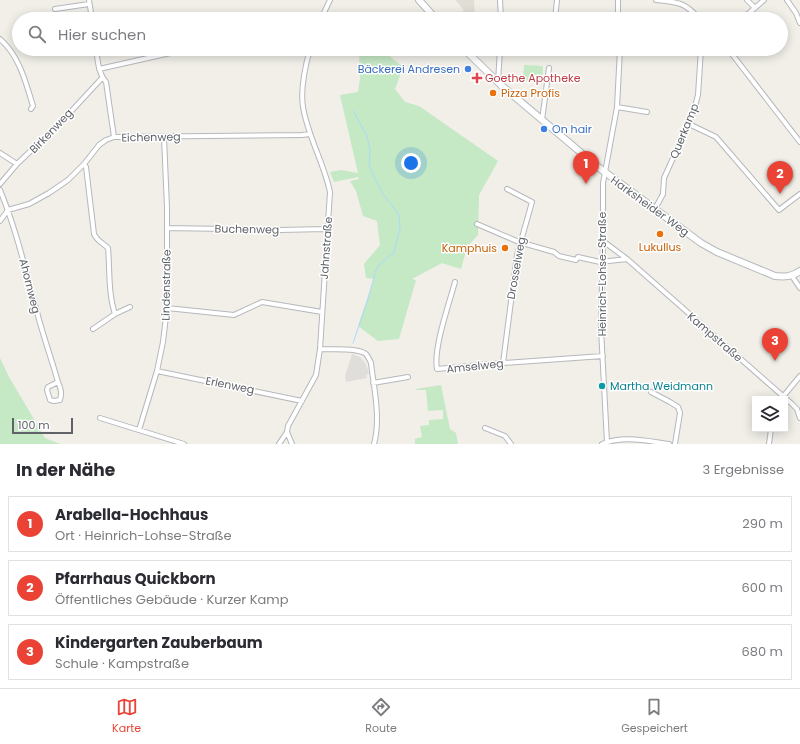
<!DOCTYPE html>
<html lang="de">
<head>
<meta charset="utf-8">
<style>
  :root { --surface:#fff; --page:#f2f2f3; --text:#2b2b33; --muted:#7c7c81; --line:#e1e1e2; --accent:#ea4335 }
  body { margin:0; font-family:Poppins,sans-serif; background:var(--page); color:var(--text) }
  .controls { position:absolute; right:12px; bottom:12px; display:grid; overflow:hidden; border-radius:0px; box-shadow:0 2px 10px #0003 }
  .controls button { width:36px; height:36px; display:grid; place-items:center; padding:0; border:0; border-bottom:1px solid var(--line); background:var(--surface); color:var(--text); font:20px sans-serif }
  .scale { position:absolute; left:12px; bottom:10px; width:61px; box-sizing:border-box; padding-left:4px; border:2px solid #5f6368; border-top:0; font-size:11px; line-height:14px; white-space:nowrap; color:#5f6368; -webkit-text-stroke:3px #fff; paint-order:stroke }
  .you { position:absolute; left:411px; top:163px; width:14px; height:14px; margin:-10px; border:3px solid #fff; border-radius:50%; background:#1a73e8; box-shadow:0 0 0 6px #1a73e833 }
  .badge { display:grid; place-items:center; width:26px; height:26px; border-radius:50%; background:var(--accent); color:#fff; font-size:13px; font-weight:700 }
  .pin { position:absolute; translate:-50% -33px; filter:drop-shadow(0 1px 2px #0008) }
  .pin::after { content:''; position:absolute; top:21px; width:14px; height:12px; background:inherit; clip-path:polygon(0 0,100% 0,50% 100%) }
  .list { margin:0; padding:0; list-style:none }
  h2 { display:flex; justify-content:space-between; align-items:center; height:52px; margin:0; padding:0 16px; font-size:17px }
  h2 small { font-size:13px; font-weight:400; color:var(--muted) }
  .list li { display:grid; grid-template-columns:26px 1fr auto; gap:12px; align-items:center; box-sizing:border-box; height:56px; margin:0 8px 8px; padding:0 8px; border:1px solid var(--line); border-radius:0px }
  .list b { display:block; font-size:15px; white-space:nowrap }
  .list p { margin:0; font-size:13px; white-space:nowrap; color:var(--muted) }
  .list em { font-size:13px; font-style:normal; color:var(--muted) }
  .icon { flex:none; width:22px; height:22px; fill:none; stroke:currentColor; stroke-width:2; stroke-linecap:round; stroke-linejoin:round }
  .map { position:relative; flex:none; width:800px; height:444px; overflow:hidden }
  .search { position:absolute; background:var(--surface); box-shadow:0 2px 10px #0003; left:12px; right:12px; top:12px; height:44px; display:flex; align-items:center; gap:10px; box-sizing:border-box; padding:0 14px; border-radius:22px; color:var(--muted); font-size:15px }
  .sheet { height:244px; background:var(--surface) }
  nav { display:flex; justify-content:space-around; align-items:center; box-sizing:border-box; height:56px; border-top:1px solid var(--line); background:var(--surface); font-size:11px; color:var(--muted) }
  nav a { display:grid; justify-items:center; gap:2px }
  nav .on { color:var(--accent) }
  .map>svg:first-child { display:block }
</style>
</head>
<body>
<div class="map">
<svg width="800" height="444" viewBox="0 0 800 444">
  <rect width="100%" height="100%" fill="#f1efe8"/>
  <path fill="#e0deda" d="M352,354L360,357L366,364L368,370L369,374L366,375L367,378L346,382L345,376Z"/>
  <path fill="#e1ded6" d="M455,0H474L475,19H467L461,13L464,10Z"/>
  <path fill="#c5e8c5" d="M359,49H381L403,67L395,89L405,102L419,106L498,161L479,195L478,235L467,247L461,269L442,263L412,279L416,280L399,339L378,341L358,326L374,279L366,278L364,264L380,245L377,221L363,216L356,191L350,181L359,179L358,177L334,182L330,172L341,170L358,173L340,95L358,92L360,79Z
    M524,65L543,66L542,82L523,81Z
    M0,358L9,377L45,438L60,444H0Z
    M441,385L450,429L456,433L458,444H415V439L422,437L420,426L429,425V420L443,419V410L428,411L426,390H416V389Z"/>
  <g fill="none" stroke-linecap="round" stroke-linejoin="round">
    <path stroke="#aadaff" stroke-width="1" d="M353,111L367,136L370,150L369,165L375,179L383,194L399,215L400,228L394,253L381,263L375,272
      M353,343L366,305L375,274"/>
    <g stroke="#b5b8bc" stroke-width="6">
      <path id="street" d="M89,0L92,19
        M500,0L501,19
        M618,0V19
        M656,0C678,2 684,2 700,19
        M747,0L755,8
        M787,0L796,13L800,23
        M55,9L89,4
        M321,19L330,0
        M555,19L557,0
        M742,19L764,0
        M0,39C19,55 26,83 33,106L31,109
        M63,49L64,53
        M96,49C98,61 98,73 106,82L114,137
        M728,49L800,142
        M99,69L188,49
        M498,82L500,49
        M617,107L647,112
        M542,120L549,68
        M689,124L716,137L779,210L800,194
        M0,153L17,164
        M84,164L86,167L94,234C97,241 103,243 108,248C110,270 108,293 115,314
        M0,184L17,164L64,119L102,78
        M0,190C16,229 25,268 36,308C42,333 51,357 58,382L48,387L47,390L50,400L54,401L60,400C62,393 61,389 58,382
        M655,209L663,194L664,178L693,114L698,95L701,49
        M0,221L8,210L29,204L49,193L68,180L84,164L99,145L106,140L114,137L302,135L310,134
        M477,224L519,242L554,252L559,256L576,260L578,257L600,262L627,259
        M167,228L279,230L327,229
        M603,241L627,259L792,404L797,409L800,418
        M792,276L800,288
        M455,282C449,304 433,349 437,369L503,363L603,356
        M167,308L234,315L262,302L322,312
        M93,329L115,314L130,307
        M320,349C331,350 357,347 366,354C368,357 370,360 371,363C374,389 381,418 374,444
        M503,363L517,255L532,202L507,189
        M157,371L302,401
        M373,383L408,377
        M651,392L670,402L678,407L680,413L675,444
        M781,399L800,376
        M100,418L184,444
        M485,428L505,436L511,444
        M139,430L157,371L163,342L167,308V208L164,137
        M607,442L601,329L603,241V183L617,107L620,49
        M279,444L287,432
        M292,444L287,432L288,426L316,375L320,349L330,192C324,163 308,137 303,107C300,88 305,67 310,49
        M602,444C623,435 647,441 669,444
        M769,444L771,429"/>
    </g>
    <g stroke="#b6babf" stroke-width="8">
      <path id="secondary" d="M419,0L436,19
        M464,49L502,86L598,167L701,243L717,252L775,276C784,277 792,277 800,271"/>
    </g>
    <use href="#street" stroke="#fff" stroke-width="4"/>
    <use href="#secondary" stroke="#fff" stroke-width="6"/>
  </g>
  <g fill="#3f7fe0" stroke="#fff" stroke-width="1.5">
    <circle cx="468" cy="69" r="4"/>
    <circle cx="544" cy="129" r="4"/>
  </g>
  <path fill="#e0444e" stroke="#fff" stroke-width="1.5" d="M475 72h4v4h4v4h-4v4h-4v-4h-4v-4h4z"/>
  <g fill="#e8710a" stroke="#fff" stroke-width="1.5">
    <circle cx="493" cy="93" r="4"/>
    <circle cx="660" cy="234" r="4"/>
    <circle cx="505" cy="248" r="4"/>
  </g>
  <circle fill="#0f9aa8" stroke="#fff" stroke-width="1.5" cx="602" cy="386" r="4"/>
  <g text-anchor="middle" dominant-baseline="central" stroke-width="3" stroke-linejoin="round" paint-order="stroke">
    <g font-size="11" fill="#366cbe" stroke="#fff" text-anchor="end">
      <text x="460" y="69">Bäckerei Andresen</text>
      <text x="552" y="129" text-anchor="start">On hair</text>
    </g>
    <g font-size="11" fill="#be3a42" stroke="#fff" text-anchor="start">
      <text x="485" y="78">Goethe Apotheke</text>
    </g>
    <g font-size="11" fill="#c56008" stroke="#fff" text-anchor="start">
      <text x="501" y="93">Pizza Profis</text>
      <text x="660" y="247" text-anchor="middle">Lukullus</text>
      <text x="497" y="248" text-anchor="end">Kamphuis</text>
    </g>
    <g font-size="11" fill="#5f6368" stroke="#fff">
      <text transform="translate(51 131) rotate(-46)">Birkenweg</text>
      <text transform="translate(684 131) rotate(-68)">Querkamp</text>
      <text transform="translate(151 137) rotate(-1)">Eichenweg</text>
      <text transform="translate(650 206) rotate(36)">Harksheider Weg</text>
      <text transform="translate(247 229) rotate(1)">Buchenweg</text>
      <text transform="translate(326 248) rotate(-86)">Jahnstraße</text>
      <text transform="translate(516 268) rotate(-80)">Drosselweg</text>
      <text transform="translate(602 274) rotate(-90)">Heinrich-Lohse-Straße</text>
      <text transform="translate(166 285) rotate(-89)">Lindenstraße</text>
      <text transform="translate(30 286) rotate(76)">Ahornweg</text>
      <text transform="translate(715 337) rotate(41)">Kampstraße</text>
      <text transform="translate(475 366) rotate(-6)">Amselweg</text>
      <text transform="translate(230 385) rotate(11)">Erlenweg</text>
    </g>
    <g font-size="11" fill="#0d838f" stroke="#fff" text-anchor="start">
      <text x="610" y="386">Martha Weidmann</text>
    </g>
  </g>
</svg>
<div class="controls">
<button><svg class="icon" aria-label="layers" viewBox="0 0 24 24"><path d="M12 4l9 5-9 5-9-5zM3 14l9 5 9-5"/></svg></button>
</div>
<div class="scale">100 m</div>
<div class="you"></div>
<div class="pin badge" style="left:586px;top:184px">1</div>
<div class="pin badge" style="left:780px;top:194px">2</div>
<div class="pin badge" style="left:775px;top:361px">3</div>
<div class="search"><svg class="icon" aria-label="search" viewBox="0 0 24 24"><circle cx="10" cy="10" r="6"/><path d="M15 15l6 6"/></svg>Hier suchen</div>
</div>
<section class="sheet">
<h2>In der Nähe<small>3 Ergebnisse</small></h2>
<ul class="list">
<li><span class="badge">1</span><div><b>Arabella-Hochhaus</b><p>Ort · Heinrich-Lohse-Straße</p></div><em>290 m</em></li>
<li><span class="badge">2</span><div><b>Pfarrhaus Quickborn</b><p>Öffentliches Gebäude · Kurzer Kamp</p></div><em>600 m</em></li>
<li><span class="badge">3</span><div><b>Kindergarten Zauberbaum</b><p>Schule · Kampstraße</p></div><em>680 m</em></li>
</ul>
</section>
<nav>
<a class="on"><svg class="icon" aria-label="map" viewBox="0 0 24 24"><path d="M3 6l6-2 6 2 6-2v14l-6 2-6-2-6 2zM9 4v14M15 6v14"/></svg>Karte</a>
<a><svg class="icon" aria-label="directions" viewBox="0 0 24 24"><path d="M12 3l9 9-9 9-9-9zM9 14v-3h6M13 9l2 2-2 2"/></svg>Route</a>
<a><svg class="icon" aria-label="saved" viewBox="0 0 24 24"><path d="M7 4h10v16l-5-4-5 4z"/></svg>Gespeichert</a>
</nav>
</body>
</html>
